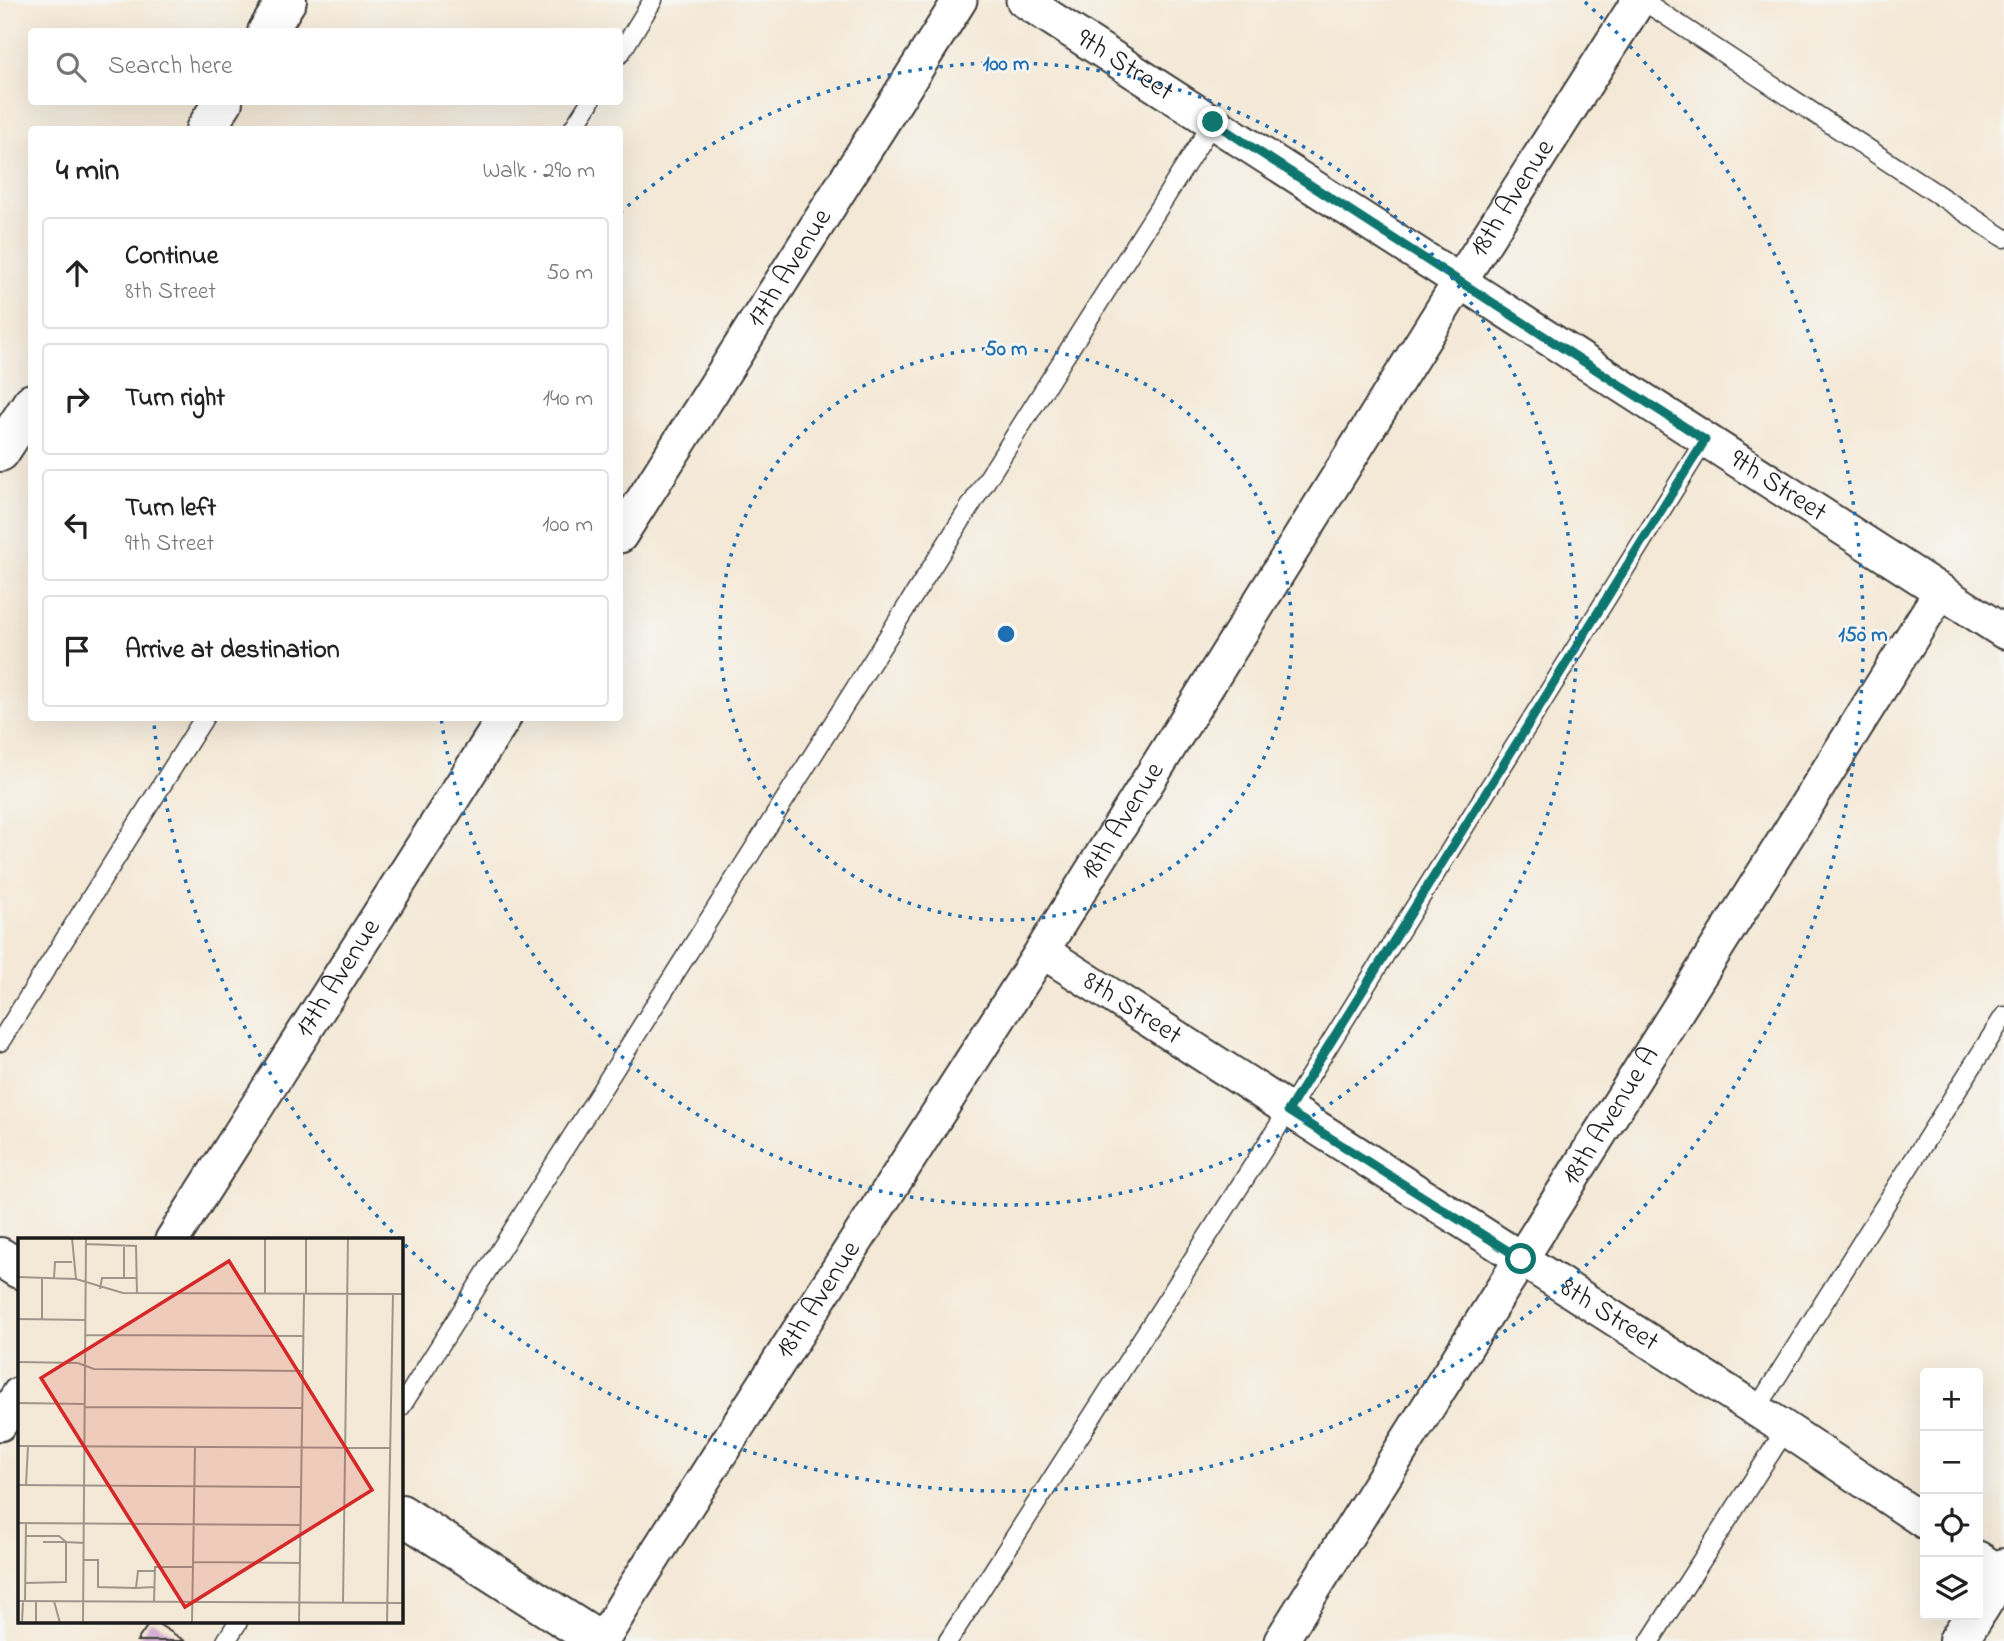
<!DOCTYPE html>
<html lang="en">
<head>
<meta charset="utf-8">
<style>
  :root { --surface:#fff; --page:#f2f2f2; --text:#222; --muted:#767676; --line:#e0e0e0 }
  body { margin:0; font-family:"Indie Flower",sans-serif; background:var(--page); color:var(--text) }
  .controls { position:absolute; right:21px; bottom:21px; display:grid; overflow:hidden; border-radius:7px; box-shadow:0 7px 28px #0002 }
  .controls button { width:63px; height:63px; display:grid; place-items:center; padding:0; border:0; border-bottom:2px solid var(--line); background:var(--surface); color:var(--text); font:35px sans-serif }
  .stop { position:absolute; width:21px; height:21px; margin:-16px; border:5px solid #0f766e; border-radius:50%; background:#fff }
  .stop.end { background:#0f766e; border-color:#fff; box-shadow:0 2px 7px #0008 }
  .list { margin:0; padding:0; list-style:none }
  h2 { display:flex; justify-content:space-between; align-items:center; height:91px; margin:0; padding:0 28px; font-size:30px }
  h2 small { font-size:23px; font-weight:400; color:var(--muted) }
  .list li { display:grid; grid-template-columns:46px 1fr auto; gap:21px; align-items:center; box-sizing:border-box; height:112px; margin:0 14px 14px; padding:0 14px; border:2px solid var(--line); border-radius:7px }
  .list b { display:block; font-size:26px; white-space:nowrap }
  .list p { margin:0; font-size:23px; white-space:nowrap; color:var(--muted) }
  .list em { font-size:23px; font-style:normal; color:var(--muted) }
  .icon { flex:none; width:38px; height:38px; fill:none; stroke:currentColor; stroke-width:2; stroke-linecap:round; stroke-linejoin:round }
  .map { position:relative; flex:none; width:2004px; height:1641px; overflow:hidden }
  .search { position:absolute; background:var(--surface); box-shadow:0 7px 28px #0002; left:28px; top:28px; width:595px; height:77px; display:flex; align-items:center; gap:18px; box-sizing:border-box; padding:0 24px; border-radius:7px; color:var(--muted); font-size:26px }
  .panel { position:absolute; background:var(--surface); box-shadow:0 7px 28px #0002; left:28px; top:126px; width:595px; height:595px; border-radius:7px }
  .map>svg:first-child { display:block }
</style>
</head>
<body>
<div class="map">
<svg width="2004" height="1641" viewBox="0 0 2004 1641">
  <rect width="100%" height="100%" fill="#f6f6f2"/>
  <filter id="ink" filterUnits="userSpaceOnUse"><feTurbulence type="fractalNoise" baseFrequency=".0143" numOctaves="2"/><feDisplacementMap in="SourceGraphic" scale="14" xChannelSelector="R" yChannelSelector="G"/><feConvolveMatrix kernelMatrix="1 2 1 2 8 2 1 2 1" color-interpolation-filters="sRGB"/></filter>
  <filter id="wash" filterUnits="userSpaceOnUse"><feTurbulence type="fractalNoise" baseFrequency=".00686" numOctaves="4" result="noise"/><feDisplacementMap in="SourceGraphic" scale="28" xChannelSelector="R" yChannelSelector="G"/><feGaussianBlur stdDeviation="1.57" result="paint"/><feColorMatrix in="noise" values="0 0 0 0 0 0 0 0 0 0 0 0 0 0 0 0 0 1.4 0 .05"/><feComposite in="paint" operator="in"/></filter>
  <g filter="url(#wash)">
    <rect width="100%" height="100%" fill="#f4e8d6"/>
    <g id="blocks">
      <path fill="#d3add3" d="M150,1622H155L185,1641H137Z"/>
    </g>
  </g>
  <g filter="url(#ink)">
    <use href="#blocks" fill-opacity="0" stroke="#3c3b38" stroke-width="2"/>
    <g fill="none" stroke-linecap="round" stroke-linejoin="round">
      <g stroke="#3c3b38" stroke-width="21">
        <path id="service" d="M1642,0L2004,238
          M620,54L653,0
          M572,130L590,102
          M0,1042L204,718
          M401,1407L1213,122
          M1756,1410L2004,1016
          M226,1641L238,1622
          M948,1641L1288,1111L1705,440
          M1650,1641L1786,1429"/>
      </g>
      <g stroke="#3c3b38" stroke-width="37">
        <g id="minor">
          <path id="s1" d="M1023,0L2004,632"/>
          <path id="s2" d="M620,536L960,0"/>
          <path id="s3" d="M1042,951L1786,1429L1925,1522"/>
          <path id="s4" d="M172,1240L504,718"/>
          <path d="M0,1424L19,1394"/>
          <path d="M1978,1558L2004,1575"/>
          <path id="s5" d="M602,1641L634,1588L1042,951L1460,281L1639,0"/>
          <path id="s6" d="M1281,1641L1941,591"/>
        </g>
      </g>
      <g stroke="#3c3b38" stroke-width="42">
        <path id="tertiary" d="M267,32L287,0
          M205,130L223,102
          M0,452L32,403
          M0,1257L19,1269
          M401,1514L599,1641
          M1978,1610L2004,1568
          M1958,1641L1975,1615"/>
      </g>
      <use href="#service" stroke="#fff" stroke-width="18"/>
      <use href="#minor" stroke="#fff" stroke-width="33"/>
      <use href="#tertiary" stroke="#fff" stroke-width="38"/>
    </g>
  </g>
  <g fill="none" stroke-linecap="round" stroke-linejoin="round" filter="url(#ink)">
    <path stroke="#0f766e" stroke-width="9" d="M1213,122L1705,440L1288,1111L1521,1259"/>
  </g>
  <g fill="none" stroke="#1f6fb2" stroke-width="3.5" stroke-dasharray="3.5 7">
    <circle cx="1006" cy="634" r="286"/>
    <path d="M620 213A571 571 0 1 1 441 718"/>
    <path d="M1585 2A857 857 0 1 1 154 724"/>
  </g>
  <g text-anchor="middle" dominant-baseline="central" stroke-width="5" stroke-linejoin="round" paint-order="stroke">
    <g font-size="28" fill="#1c1c1c" stroke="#f6f6f2">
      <text stroke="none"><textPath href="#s1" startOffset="121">9th Street</textPath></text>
      <text stroke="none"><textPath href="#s5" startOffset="1706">18th Avenue</textPath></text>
      <text stroke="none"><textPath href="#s2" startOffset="317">17th Avenue</textPath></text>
      <text stroke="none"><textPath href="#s1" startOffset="898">9th Street</textPath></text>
      <text stroke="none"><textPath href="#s5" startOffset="971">18th Avenue</textPath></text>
      <text stroke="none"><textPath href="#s4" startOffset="310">17th Avenue</textPath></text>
      <text stroke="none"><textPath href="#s3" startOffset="107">8th Street</textPath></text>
      <text stroke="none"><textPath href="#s6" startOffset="620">18th Avenue A</textPath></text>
      <text stroke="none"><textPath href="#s5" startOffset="404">18th Avenue</textPath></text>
      <text stroke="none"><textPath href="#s3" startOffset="674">8th Street</textPath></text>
    </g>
  </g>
  <g transform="translate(18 1238)">
    <rect width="385" height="385" fill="#f4e8d6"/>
    <path fill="none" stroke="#9e968c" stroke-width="2" d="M54,0L58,41M247,0V56M288,0V56M68,6L118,8L119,55M106,7V40M0,39L58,41L105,55L385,56M36,40L37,24H54M82,51L84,40H118M0,81L68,82M24,81V40M68,97L285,98M0,124L60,125L76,131L284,133M0,165L67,166M67,169L284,170M0,208L373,210M0,247L283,249M8,247L10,208M0,285L282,287M8,298H41L48,304L66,305M65,322H80V349L118,350M175,324L281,325M7,345L48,344V304H25M136,349L118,350L120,333H136M0,363L385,365M7,363L8,285M36,363L42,385M136,364L137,329H175M325,364L330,0M4,385L5,363M18,385V363M65,385L68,0M174,385L177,210M281,385L286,56M369,385L375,56"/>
    <path fill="#d62828" fill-opacity="0.15" stroke="#d62828" stroke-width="3.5" d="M211,23L354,252L167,369L23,140Z"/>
    <rect width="385" height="385" fill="none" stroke="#1c1c1c" stroke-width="3.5"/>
  </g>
  <circle cx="1006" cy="634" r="10" fill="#1f6fb2" stroke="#f6f6f2" stroke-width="3.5"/>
  <g font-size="21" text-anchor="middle" font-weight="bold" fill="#1f6fb2" stroke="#f6f6f2" stroke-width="5" stroke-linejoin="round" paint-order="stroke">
    <text x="1006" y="70">100 m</text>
    <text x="1006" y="355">50 m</text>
    <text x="1863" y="641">150 m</text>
  </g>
</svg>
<div class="controls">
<button>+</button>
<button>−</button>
<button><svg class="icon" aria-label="locate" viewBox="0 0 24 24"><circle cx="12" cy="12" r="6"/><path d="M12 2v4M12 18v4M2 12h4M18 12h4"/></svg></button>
<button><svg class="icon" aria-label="layers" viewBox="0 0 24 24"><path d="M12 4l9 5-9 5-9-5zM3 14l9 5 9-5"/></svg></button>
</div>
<div class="stop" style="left:1521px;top:1259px"></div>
<div class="stop end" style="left:1213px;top:122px"></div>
<div class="search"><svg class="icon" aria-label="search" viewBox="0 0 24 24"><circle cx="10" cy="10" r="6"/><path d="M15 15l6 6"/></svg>Search here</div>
<section class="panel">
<h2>4 min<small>Walk · 290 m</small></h2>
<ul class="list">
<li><svg class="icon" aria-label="ahead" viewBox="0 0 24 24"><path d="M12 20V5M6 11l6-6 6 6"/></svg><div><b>Continue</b><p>8th Street</p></div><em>50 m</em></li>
<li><svg class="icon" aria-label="right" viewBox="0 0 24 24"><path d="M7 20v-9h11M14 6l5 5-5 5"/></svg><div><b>Turn right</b></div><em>140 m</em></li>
<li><svg class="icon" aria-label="left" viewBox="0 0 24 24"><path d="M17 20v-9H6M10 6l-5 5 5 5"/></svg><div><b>Turn left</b><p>9th Street</p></div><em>100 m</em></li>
<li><svg class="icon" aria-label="arrive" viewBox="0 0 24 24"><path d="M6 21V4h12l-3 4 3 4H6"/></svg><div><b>Arrive at destination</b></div></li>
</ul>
</section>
</div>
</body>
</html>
